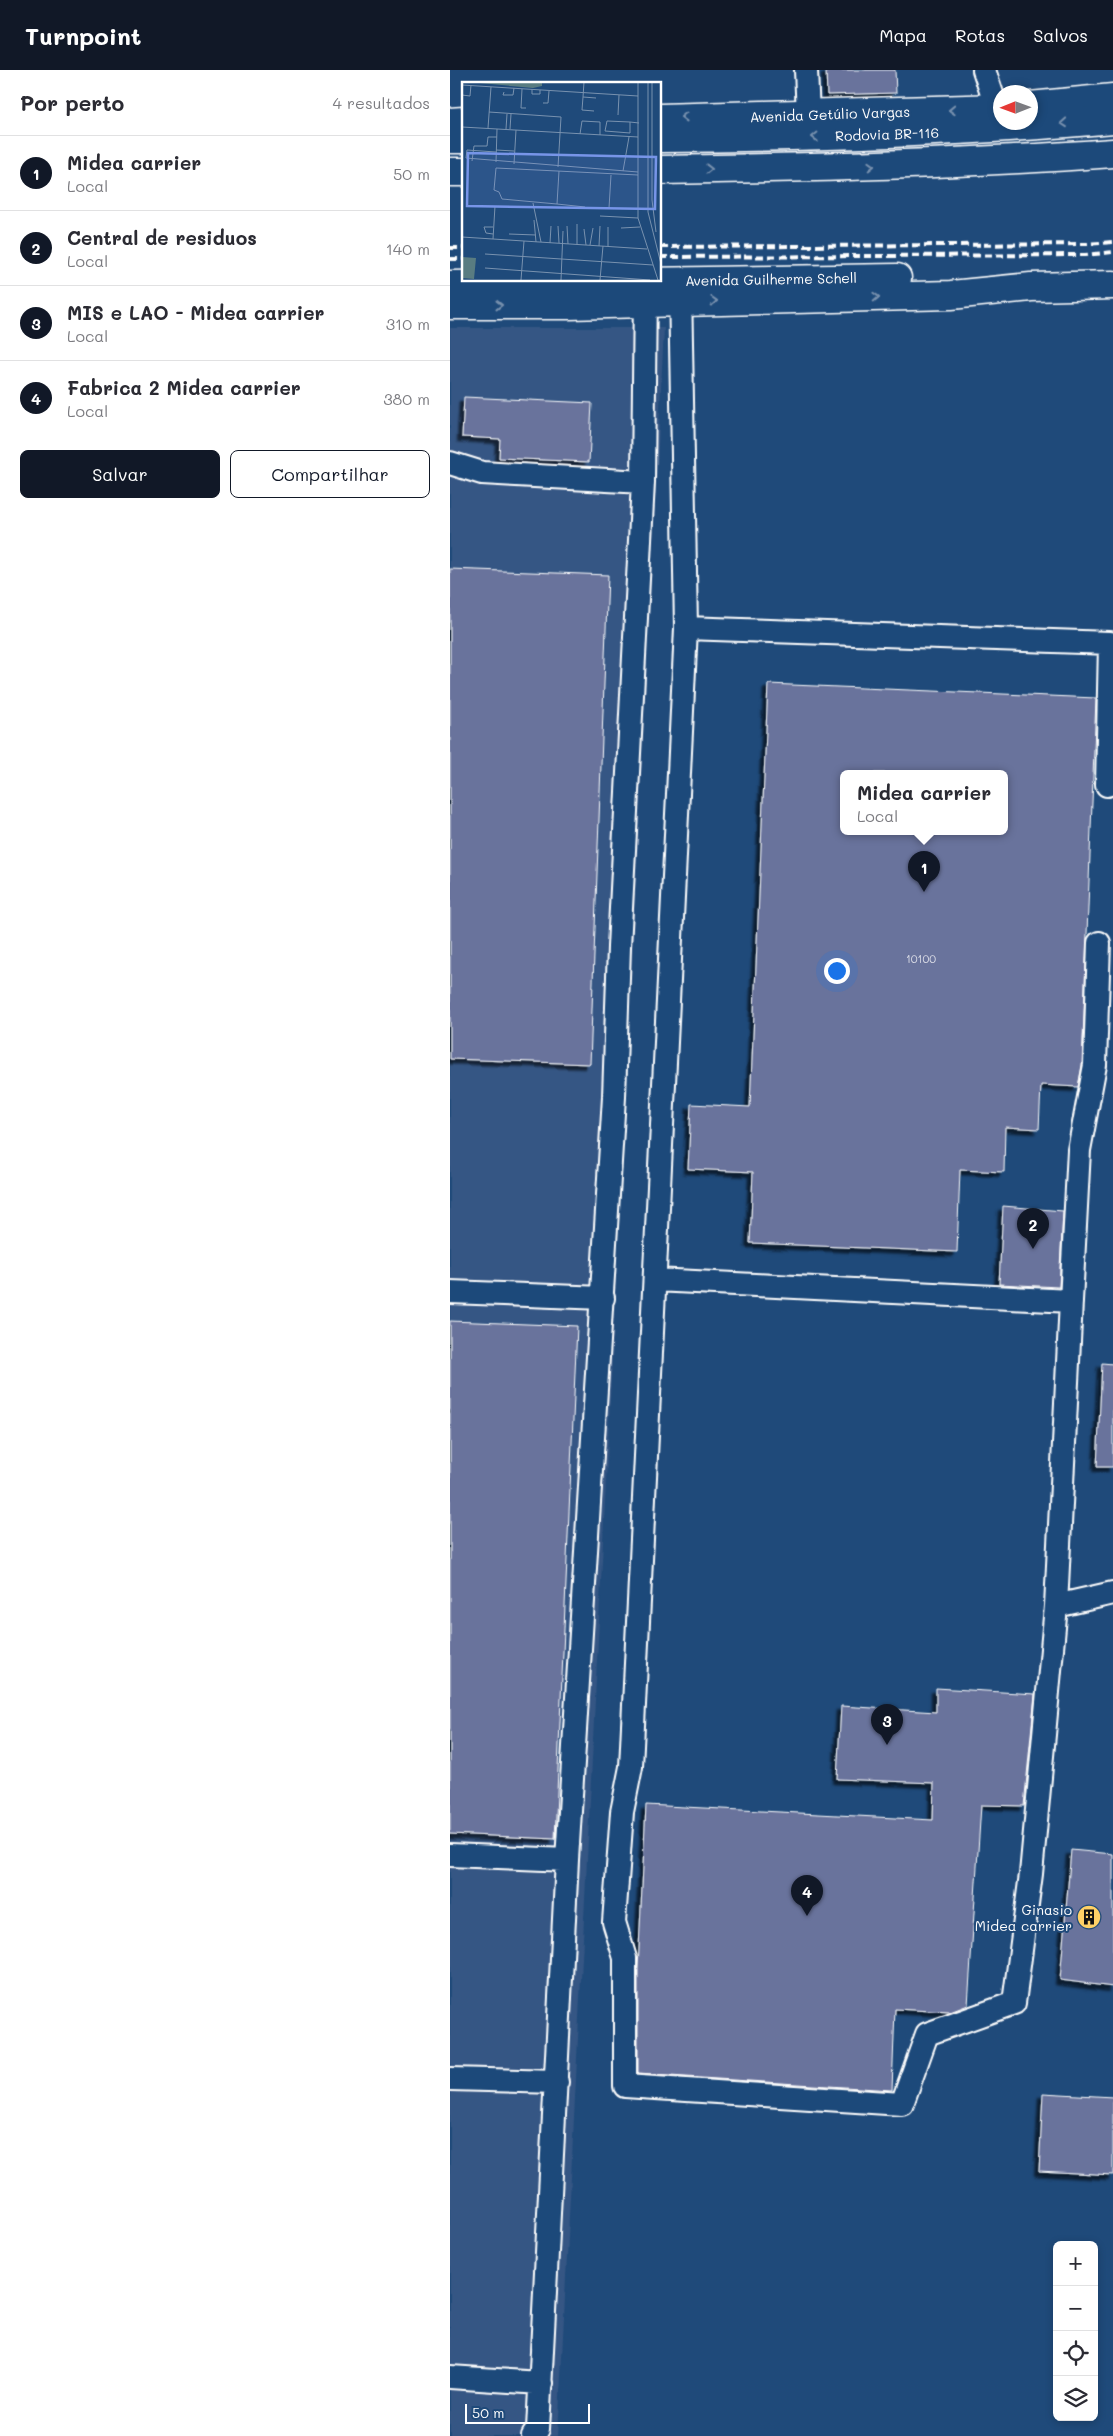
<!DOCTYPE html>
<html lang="pt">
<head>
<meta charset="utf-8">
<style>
  :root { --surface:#fff; --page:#f2f2f3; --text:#2b2b33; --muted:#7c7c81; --line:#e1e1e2; --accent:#111827 }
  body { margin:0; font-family:Mali,sans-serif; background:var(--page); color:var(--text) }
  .controls { position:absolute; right:15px; bottom:15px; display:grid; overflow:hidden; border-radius:8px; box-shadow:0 2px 8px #0003 }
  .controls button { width:45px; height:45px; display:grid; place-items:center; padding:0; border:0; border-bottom:1px solid var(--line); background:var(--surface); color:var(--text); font:25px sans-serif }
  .compass { position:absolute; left:543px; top:15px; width:45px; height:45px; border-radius:50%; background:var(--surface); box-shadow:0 2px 8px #0003; rotate:269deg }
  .scale { position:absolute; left:15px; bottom:12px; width:125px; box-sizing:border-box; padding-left:5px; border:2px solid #fff; border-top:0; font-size:14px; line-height:18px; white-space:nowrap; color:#fff; -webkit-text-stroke:4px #1f4a7a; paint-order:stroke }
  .you { position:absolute; left:386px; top:900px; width:18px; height:18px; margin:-12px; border:4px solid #fff; border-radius:50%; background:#1a73e8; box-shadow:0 0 0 8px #1a73e833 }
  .badge { display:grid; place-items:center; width:32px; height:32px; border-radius:50%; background:var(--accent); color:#fff; font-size:16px; font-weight:700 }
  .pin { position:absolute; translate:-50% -41px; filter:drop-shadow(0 1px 2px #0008) }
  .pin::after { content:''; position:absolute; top:26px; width:18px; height:15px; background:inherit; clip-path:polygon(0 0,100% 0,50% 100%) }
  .popup { position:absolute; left:390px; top:700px; width:168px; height:65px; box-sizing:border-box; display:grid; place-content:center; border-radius:8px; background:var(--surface); filter:drop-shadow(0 1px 4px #0005); font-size:16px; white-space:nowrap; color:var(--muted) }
  .popup b { font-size:19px; color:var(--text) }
  .popup::after { content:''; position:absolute; left:50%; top:100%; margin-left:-10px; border:10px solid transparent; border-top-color:var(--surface) }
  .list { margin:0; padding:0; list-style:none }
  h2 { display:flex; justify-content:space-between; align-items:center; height:65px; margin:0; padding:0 20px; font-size:21px }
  h2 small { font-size:16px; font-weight:400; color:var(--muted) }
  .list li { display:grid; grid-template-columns:32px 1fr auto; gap:15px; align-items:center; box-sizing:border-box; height:75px; padding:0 20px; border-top:1px solid var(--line) }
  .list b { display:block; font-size:19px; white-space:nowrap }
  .list p { margin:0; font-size:16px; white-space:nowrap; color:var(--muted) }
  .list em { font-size:16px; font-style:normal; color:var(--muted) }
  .actions { display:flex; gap:10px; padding:15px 20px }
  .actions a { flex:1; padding:11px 0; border:1px solid var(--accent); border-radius:8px; text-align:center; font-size:18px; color:var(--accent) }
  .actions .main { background:var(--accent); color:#fff }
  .icon { flex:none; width:28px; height:28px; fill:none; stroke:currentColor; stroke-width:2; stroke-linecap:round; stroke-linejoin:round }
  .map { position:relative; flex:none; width:663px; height:2366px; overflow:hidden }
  header { display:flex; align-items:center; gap:30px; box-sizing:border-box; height:70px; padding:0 25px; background:var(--accent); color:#fff }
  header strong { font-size:24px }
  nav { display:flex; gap:28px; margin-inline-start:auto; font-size:18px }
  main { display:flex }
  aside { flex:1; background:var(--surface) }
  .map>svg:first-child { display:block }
</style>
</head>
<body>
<header>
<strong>Turnpoint</strong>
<nav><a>Mapa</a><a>Rotas</a><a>Salvos</a></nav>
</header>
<main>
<aside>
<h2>Por perto<small>4 resultados</small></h2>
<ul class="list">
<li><span class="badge">1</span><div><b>Midea carrier</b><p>Local</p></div><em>50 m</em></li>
<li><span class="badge">2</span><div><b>Central de residuos</b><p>Local</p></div><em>140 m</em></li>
<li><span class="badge">3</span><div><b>MIS e LAO - Midea carrier</b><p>Local</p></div><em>310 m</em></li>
<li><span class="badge">4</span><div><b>Fabrica 2 Midea carrier</b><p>Local</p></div><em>380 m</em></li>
</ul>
<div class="actions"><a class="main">Salvar</a><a>Compartilhar</a></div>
</aside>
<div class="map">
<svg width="663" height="2366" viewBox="0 0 663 2366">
  <defs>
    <filter id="shadow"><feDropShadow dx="-4.5" dy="4.5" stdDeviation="1" flood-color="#0009"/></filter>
  </defs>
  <rect width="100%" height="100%" fill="#1f4a7a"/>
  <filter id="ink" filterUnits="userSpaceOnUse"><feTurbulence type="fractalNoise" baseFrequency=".02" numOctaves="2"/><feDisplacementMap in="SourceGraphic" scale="10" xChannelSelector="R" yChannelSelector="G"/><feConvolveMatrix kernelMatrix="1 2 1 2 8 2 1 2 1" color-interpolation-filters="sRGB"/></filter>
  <g filter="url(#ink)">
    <path fill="#355684" d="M0,258H214L108,2366H0Z"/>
    <path fill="#69739c" stroke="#fff" fill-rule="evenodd" filter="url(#shadow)" d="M376,0H445L446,23L377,25Z
      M14,327L142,333L139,392L49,388L50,369L12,367Z
      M0,499L158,505L140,994L0,989Z
      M318,614L646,628L632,995L628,1017L591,1015L589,1059L555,1057L554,1102L510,1100L507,1182L300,1173L303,1102L238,1099L241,1034L300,1037ZM394,703H554V761H394Z
      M553,1136L613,1141L609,1217L549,1214Z
      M0,1251L127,1256L105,1769L0,1764Z
      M652,1293L663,1294V1397H647Z
      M486,1618L585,1624L574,1736L531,1735L518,1935L500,1942L445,1939L442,2020L188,2004V1899L196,1735L483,1750L484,1713L387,1709L391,1636L486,1642Z
      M621,1780L663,1784V1917L610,1910Z
      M593,2023L663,2027V2105L589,2101Z"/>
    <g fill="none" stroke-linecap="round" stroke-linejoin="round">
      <g stroke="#fff" stroke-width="26">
        <path id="minor" d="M356,0L358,45
          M534,0L547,39
          M0,393L32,403L193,412
          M236,558L660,573L657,715
          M205,1210L621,1231L606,1536L581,1804L564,1933L477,1964L452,2034L175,2016V1888L164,1852L172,1742L181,1697L236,558L230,216
          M0,1222L153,1228
          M621,1231L629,1080L645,995L649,873
          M606,1536L663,1523
          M0,1785L117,1790
          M0,2009L107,2012
          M0,2307L91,2313
          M83,2366L88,2359L117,1790L164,1027L169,877L193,412L195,217"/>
      </g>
      <g stroke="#fff" stroke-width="31">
        <path id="major" d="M580,36L663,28
          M210,48L550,38
          M0,52L14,51
          M0,215L447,208
          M0,235H119L501,225L581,217L663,215"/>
      </g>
      <g stroke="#fff" stroke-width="31">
        <path id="highway" d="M210,68C361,67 512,63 663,49
          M0,69H14
          M210,100C361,98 512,94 663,83
          M0,102H14"/>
      </g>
      <use href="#minor" stroke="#1f4a7a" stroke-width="22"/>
      <use href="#major" stroke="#1f4a7a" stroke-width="28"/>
      <use href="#highway" stroke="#1f4a7a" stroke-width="28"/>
      <path stroke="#fff" stroke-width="4" stroke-dasharray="8 4" stroke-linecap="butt" d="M210,177L637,174L663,172
        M0,178H14
        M210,187L635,185L663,182
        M0,189H14"/>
    </g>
    <defs><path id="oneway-chevron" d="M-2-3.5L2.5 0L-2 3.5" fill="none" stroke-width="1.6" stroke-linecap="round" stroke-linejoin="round" transform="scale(1.25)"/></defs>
    <g stroke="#7992af">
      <use href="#oneway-chevron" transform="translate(502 40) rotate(178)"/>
      <use href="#oneway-chevron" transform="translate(234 47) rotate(179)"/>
      <use href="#oneway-chevron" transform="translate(614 53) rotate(175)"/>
      <use href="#oneway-chevron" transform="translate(365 67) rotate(179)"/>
      <use href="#oneway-chevron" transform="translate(421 96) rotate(-2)"/>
      <use href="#oneway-chevron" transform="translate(259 99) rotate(-1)"/>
      <use href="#oneway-chevron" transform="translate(426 227) rotate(-2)"/>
      <use href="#oneway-chevron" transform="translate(264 231) rotate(-2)"/>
      <use href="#oneway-chevron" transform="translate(49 235)"/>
    </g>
  </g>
  <defs>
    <g id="building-disc" transform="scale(1.25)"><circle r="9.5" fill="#ffd166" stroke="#1f4a7a"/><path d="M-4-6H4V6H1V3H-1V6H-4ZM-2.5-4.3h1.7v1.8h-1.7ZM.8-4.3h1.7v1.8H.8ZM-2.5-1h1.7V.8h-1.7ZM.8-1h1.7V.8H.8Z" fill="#111"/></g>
  </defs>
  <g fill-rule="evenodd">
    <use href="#building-disc" x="639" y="1847"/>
  </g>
  <g text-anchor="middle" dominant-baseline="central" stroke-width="4" stroke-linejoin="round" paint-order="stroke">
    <g font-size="11" fill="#dadce6">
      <text x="471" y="888">10100</text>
    </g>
    <g font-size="14" fill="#fff" stroke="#1f4a7a">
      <text transform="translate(380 44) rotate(-2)">Avenida Getúlio Vargas</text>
      <text transform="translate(437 64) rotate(-2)">Rodovia BR-116</text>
      <text transform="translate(321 209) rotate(-1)">Avenida Guilherme Schell</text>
    </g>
    <g font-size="14" fill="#fff" stroke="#1f4a7a" text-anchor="end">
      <text x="622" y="1839">Ginasio<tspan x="622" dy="16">Midea carrier</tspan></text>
    </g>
  </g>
  <g transform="translate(12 12)">
    <rect width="199" height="199" fill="#1f4a7a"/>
    <path d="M7,0H80V4L71,6ZM0,175L14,176L12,197L0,196Z" fill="#597c81"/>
    <path fill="none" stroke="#7992af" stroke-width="1" d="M176,0V136L196,198M186,0V130L199,182M190,0V118L194,150M0,3L176,14M60,7L59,26H64M70,7V12H78V8M42,10L41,13H51L52,6M0,13L8,14L9,3M121,15L122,0M81,21H86L87,9M132,29L120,28L121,15L134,16M27,30L99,35L96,85M156,33L157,13M168,40V51L143,49L145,39L168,40L177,41M0,45L176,55M26,46L29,5M44,47L45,32M48,47L49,32M118,52L120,39L138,40V53M34,68L52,69M34,70L5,68L4,76L176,90M10,79L12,64H25L26,55H35M34,80L35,47M52,82L54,48M97,89L95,122L40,117L37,110L32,108L34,86L176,93M161,89L167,55M71,121L79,160M95,122L123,125M136,126H147L149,93M138,134L176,136M72,138L74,160M96,144L97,161M105,144L106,162M146,145V164M159,146L178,145M122,147L124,163M31,152L24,151L22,145H31M47,152L74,153M0,155L185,167M31,157L33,124M88,161L89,144M115,162V142M128,163L131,146M137,164L138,144M23,172L191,183M23,186L188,198M59,198L62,159M99,198L101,149M138,198L141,164"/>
    <path fill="#7795e8" fill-opacity="0.15" stroke="#7795e8" stroke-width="2.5" d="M6,71L194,75L193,127L5,124Z"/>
    <rect width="199" height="199" fill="none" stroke="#fff" stroke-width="2.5"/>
  </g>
</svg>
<div class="controls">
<button>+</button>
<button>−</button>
<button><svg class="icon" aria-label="locate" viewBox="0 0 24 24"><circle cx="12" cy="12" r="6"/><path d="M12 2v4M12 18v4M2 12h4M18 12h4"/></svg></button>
<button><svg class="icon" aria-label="layers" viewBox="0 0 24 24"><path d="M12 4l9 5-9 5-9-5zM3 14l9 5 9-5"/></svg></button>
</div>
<svg class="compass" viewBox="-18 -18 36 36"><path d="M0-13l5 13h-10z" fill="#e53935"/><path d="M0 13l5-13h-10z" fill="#7c7c81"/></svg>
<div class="scale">50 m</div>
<div class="you"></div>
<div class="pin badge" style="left:474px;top:822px">1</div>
<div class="popup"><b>Midea carrier</b>Local</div>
<div class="pin badge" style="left:583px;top:1179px">2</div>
<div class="pin badge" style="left:437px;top:1675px">3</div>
<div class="pin badge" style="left:357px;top:1846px">4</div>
</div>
</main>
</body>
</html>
